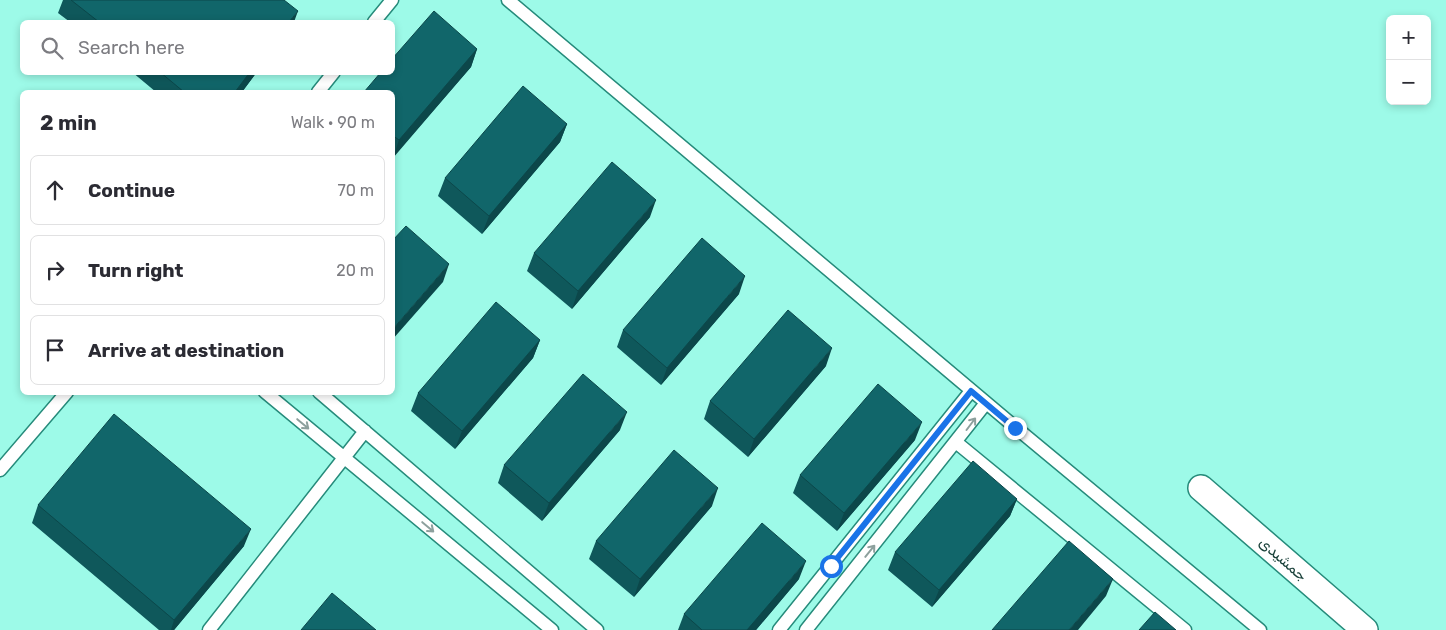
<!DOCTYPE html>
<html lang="en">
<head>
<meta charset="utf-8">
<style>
  :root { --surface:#fff; --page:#f2f2f3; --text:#2b2b33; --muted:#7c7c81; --line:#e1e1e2 }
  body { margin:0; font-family:Rubik,Cairo,sans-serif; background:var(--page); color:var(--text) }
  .controls { position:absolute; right:15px; top:15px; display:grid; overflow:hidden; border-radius:8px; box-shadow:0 2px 8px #0003 }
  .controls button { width:45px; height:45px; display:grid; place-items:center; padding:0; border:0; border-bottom:1px solid var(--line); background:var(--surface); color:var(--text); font:25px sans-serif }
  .stop { position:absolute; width:15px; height:15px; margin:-11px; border:4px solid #1a73e8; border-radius:50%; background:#fff }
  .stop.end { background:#1a73e8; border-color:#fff; box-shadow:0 1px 5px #0008 }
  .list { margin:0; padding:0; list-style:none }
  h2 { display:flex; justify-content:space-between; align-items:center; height:65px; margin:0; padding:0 20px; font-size:21px }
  h2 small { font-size:16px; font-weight:400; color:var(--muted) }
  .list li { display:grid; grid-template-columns:32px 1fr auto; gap:15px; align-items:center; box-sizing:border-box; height:70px; margin:0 10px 10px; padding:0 10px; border:1px solid var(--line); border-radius:8px }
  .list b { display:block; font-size:19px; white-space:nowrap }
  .list em { font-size:16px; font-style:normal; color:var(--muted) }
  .icon { flex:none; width:28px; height:28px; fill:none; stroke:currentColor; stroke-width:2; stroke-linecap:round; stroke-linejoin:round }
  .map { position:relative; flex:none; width:1446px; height:630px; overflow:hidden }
  .search { position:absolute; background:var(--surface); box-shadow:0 2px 8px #0003; left:20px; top:20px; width:375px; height:55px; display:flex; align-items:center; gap:12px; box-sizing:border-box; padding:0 18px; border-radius:8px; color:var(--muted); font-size:19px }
  .panel { position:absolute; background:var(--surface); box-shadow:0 2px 8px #0003; left:20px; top:90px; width:375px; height:305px; border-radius:8px }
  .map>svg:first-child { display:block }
</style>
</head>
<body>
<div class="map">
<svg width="1446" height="630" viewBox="0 0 1446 630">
  <rect width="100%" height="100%" fill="#9dfae8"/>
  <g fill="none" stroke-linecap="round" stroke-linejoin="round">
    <g stroke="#268b7b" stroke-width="15">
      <path id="service" d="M508,0L1015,427L1260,630
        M374,22L392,0
        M318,92L334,72
        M265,392L552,630
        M319,392L597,630
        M957,443L1185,630
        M0,470L67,392
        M209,630L365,431
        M779,630L971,391
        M806,630L986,403"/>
    </g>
    <g stroke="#268b7b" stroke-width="28">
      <path id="minor" d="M1201,488L1365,630"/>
    </g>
    <use href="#service" stroke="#fff" stroke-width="12"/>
    <use href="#minor" stroke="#fff" stroke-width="25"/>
  </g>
  <path fill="#0f585b" d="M63,0H284L294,22H70L58,13Z
    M477,49L471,67L392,158V92Z
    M132,72H257L242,92H156Z
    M567,124L560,142L482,234L438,196L445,178Z
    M650,217L572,309L527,271L534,253Z
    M739,294L661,385L617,347L623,330Z
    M540,340L533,358L455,449L411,411L418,393Z
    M826,366L748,457L704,419L710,401Z
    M620,430L542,521L498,483L504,465Z
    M915,440L837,531L793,493L800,475Z
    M1017,499L1010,516L932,607L888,570L895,552Z
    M38,505L244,546L174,630H159L32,523Z
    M712,506L634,597L589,559L596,541Z
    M799,579L756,630H678L684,614Z"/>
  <path fill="#0c474a" d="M298,11L294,22H289Z
    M477,49L471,67L393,158L399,140Z
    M250,72H257L242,92H235Z
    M567,124L560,142L482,234L489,216Z
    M656,200L650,217L572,309L578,291Z
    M449,264L443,282L392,340V330Z
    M745,276L739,294L661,385L667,368Z
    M540,340L533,358L455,449L462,431Z
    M832,348L826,366L748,457L754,439Z
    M627,412L620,430L542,521L549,503Z
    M922,422L915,440L837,531L844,513Z
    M718,488L712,506L634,597L640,579Z
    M1017,499L1010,516L932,607L939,590Z
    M251,529L244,546L174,630H171L174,620Z
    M806,561L799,579L756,630H747Z
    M1113,579L1106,596L1078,630H1069Z"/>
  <path fill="#11666a" stroke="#0c474a" d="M71,0H284L298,11L289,22H99Z
    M434,11L477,49L399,140L392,135V92H364L381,72H392V59Z
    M160,72H250L235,92H184Z
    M523,86L567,124L489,216L445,178Z
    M612,162L656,200L578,291L534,253Z
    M406,226L449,264L392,330V241Z
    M702,238L745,276L667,368L623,330Z
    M496,302L540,340L462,431L418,393Z
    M788,310L832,348L754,439L710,401Z
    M583,374L627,412L549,503L504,465Z
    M878,384L922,422L844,513L800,475Z
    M114,414L251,529L174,620L38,505Z
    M674,450L718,488L640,579L596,541Z
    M973,461L1017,499L939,590L895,552Z
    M762,523L806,561L747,630H702L684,614Z
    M1069,541L1113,579L1069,630H992Z
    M332,593L376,630H301Z
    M1155,612L1176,630H1139Z"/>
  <defs><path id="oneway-shaft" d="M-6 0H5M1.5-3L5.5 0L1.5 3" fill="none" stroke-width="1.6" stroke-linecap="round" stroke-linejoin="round" transform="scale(1.25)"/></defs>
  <g stroke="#8da09d">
    <use href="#oneway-shaft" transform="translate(303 424) rotate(40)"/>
    <use href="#oneway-shaft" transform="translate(971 424) rotate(-53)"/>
    <use href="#oneway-shaft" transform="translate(428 527) rotate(40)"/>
    <use href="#oneway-shaft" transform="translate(870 551) rotate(-51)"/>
  </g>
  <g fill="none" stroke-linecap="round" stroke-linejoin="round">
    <path stroke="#1a73e8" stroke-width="6" d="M831,566L971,391L1015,428"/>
  </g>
  <g text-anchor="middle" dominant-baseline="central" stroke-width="5" stroke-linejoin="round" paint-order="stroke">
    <g font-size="15" fill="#1b423b" stroke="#fff">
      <text transform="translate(1283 559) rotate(41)">جمشیدی</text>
    </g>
  </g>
</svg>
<div class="controls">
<button>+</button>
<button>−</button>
</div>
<div class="stop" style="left:831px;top:566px"></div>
<div class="stop end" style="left:1015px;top:428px"></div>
<div class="search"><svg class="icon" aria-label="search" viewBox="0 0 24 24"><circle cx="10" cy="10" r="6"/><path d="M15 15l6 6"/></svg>Search here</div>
<section class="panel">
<h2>2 min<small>Walk · 90 m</small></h2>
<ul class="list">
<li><svg class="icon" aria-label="ahead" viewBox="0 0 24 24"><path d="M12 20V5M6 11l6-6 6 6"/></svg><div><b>Continue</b></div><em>70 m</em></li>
<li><svg class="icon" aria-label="right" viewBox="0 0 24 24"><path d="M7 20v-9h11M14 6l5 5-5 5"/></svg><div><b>Turn right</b></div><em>20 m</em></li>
<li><svg class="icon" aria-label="arrive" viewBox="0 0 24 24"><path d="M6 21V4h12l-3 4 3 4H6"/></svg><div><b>Arrive at destination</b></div></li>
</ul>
</section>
</div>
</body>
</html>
